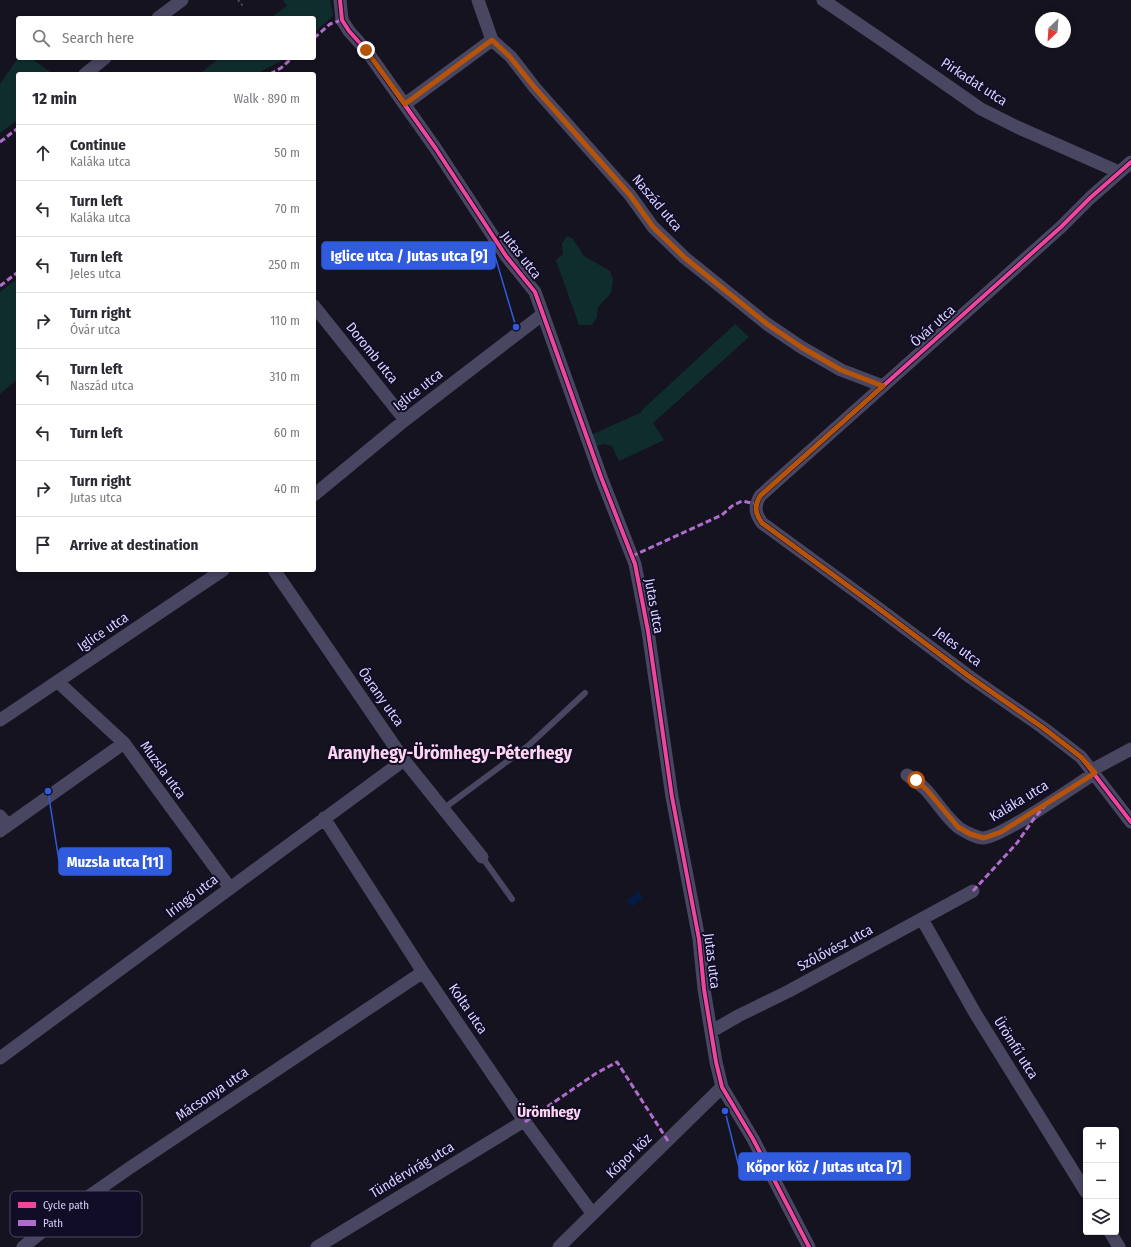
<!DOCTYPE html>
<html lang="en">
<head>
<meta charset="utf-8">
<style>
  :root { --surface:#fff; --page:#f7f7f7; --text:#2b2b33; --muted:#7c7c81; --line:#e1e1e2 }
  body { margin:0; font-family:"Fira Sans Condensed",sans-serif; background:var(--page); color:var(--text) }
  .controls { position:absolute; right:12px; bottom:12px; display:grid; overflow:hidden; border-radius:4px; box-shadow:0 2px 6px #0003 }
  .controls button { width:36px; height:36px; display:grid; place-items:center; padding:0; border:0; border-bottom:1px solid var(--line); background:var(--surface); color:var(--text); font:20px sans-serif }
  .compass { position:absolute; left:1035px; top:12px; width:36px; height:36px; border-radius:50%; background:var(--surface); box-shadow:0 2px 6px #0003; rotate:205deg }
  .stop { position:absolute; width:12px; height:12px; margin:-9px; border:3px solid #b45309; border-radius:50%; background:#fff }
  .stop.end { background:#b45309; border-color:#fff; box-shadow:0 1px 4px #0008 }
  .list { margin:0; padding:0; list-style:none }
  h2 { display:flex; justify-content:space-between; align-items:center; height:52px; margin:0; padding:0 16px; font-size:17px }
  h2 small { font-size:13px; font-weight:400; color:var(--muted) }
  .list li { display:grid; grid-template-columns:26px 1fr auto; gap:12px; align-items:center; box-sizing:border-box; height:56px; padding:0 16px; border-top:1px solid var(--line) }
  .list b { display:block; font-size:15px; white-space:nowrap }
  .list p { margin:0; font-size:13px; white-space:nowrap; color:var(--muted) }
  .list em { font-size:13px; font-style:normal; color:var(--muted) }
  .icon { flex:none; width:22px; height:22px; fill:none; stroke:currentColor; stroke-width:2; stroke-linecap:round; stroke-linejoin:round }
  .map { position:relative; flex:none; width:1131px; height:1247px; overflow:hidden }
  .search { position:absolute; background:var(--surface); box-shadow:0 2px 6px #0003; left:16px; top:16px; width:300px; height:44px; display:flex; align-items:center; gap:10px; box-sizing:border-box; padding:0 14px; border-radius:4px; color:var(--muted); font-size:15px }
  .panel { position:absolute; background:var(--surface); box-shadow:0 2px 6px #0003; left:16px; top:72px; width:300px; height:500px; border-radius:4px }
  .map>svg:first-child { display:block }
</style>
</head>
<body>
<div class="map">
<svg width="1131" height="1247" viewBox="0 0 1131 1247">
  <rect width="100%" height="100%" fill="#151320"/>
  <path fill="#102d2e" d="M283,0H330L333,16L314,33V18H270L287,6Z
    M18,58H31L53,74H18V120L0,133V84Z
    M219,58H284L279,62L256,74H200Z
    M567,236L572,238L584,256L610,271L613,280L611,293L598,307L597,317L592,325H579L556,260L563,254L562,243Z
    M18,278V379L0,394V292Z
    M735,324L749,337L653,423L664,440L619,461L612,446L605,444L596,446L591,435L642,412L641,411Z"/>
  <path fill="#061b43" d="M638,891L643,898L632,907L626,901Z"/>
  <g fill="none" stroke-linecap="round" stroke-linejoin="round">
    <path stroke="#425061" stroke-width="2" stroke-dasharray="2 3" stroke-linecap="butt" d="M238,0L243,6"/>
    <path stroke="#484661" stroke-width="6" d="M443,809L528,746L585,693
      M482,857L512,899"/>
    <path stroke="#484661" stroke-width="13" d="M340,0L342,20L349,31L366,50L436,149L506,256L535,292L601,477L635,564L648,631L672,797L699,939L704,989L716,1062L722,1087L753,1139L809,1247
      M478,0L492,40L511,57L535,88L630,195L653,227L685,258L767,324L801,347L841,370L883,386
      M823,0L895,49L981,109L1017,127L1119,172
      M158,18L182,0
      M85,74L105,58
      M405,104L492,40
      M1131,162L1090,198L1061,227L760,496C754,507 755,513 762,523L870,602L970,677L1042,727L1081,757L1131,822
      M314,306L405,420
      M314,495L405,420L543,314
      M274,570L404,760L482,857
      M58,682L124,743L230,888
      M0,720L223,570
      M1092,770L1131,749
      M907,775C932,789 938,810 958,827C963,831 977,838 983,838C1001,838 1076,785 1095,773
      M0,816L8,825
      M324,818L423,972L525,1122L592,1213
      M0,831L124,743
      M922,919L975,1013L1086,1192
      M712,1031L738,1016L789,991L973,891
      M0,1058L404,760
      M1110,1232L1119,1247
      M23,1247L69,1210L131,1167L423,972
      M317,1247L524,1121
      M559,1247L722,1087"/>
    <path stroke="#b06ccc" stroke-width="3" stroke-dasharray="6 3" stroke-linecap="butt" d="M314,38L330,24L342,20
      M270,74L281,68L292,58
      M0,142L18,128
      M0,286L18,272
      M632,556L722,515L732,506L742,501L756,504
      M973,891L1017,843L1033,820L1046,804
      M525,1122L595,1074L617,1062L668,1141"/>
    <g stroke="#110d26" stroke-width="6">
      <path id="cycleway" d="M340,0L342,20L349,31L366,50L436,149L506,256L535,292L601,477L635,564L648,631L672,797L699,939L704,989L716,1062L722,1087L753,1139L809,1247
        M1131,162L1090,198L1061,227L760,496C754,507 755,513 762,523L870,602L970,677L1042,727L1081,757L1131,822"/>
    </g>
    <use href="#cycleway" stroke="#ed469a" stroke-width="4"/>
  </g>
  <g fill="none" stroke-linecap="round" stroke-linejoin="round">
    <path stroke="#b45309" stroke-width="5" d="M366,50L405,104L492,40L510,57L535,88L630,195L653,227L685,258L767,324L801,347L841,370L883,386L760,496C754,507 755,513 762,523L870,602L970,677L1042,727L1081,757L1095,773L1001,832L984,838L970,834L958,827L927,790L916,780"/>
  </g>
  <g text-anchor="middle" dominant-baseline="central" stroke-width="4" stroke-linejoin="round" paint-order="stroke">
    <g font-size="14" fill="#d7d2ff" stroke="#110d26">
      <text transform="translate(974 82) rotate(33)">Pirkadat utca</text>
      <text transform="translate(657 203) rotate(50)">Naszád utca</text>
      <text transform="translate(521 255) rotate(52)">Jutas utca</text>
      <text transform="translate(933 326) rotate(-42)">Óvár utca</text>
      <text transform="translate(372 353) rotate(51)">Doromb utca</text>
      <text transform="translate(418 390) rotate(-38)">Iglice utca</text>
      <text transform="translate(654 606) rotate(80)">Jutas utca</text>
      <text transform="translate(103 632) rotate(-34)">Iglice utca</text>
      <text transform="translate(958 647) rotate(37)">Jeles utca</text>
      <text transform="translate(381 697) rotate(55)">Óarany utca</text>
      <text transform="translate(163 770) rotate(54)">Muzsla utca</text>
      <text transform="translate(1019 801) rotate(-31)">Kaláka utca</text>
      <text transform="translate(192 896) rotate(-37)">Iringó utca</text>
      <text transform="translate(835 948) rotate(-28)">Szőlővész utca</text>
      <text transform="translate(712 961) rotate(83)">Jutas utca</text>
      <text transform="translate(468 1009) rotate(56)">Kolta utca</text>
      <text transform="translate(1016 1048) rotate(58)">Ürömfű utca</text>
      <text transform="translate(212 1094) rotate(-34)">Mácsonya utca</text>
      <text transform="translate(629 1156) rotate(-44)">Kőpor köz</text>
      <text transform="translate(412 1170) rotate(-31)">Tündérvirág utca</text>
    </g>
    <g font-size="15" font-weight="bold" fill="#ffd4ef" stroke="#110d26">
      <text x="549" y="1112">Ürömhegy</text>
    </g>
    <g font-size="18" font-weight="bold" fill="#ffd4ef" stroke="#110d26">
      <text x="450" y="753">Aranyhegy-Ürömhegy-Péterhegy</text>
    </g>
  </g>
  <rect x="10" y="1191" width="132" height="46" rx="6" fill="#110d26" stroke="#4c4867" stroke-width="1"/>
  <rect x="18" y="1202" width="18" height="6" fill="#ed469a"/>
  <rect x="18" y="1220" width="18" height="6" fill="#b06ccc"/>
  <g font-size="11" fill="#d7d2ff">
    <text x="43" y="1209">Cycle path</text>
    <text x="43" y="1227">Path</text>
  </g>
  <path fill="none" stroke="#305bdc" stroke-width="1.5" d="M516 327L495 256M48 791L59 861M725 1111L739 1167"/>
  <g fill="#305bdc" stroke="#110d26" stroke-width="1.5">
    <circle cx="516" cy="327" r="4"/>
    <circle cx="48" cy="791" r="4"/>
    <circle cx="725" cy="1111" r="4"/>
  </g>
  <g fill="#305bdc" stroke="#305bdc" stroke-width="1.5">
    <rect x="322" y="242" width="173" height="27" rx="4"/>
    <rect x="59" y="848" width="112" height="27" rx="4"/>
    <rect x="739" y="1153" width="171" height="27" rx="4"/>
  </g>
  <g font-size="15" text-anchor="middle" font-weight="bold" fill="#fff">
    <text x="409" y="261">Iglice utca / Jutas utca [9]</text>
    <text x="115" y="867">Muzsla utca [11]</text>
    <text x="824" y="1172">Kőpor köz / Jutas utca [7]</text>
  </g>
</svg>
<div class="controls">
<button>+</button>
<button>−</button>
<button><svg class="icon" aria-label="layers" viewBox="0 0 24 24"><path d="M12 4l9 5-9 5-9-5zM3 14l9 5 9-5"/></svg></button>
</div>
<svg class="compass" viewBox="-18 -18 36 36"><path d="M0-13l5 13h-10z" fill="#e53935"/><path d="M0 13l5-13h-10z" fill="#7c7c81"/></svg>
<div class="stop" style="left:916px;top:780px"></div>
<div class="stop end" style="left:366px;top:50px"></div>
<div class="search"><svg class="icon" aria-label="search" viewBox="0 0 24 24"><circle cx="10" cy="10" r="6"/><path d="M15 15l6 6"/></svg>Search here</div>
<section class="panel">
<h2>12 min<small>Walk · 890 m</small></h2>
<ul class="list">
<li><svg class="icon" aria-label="ahead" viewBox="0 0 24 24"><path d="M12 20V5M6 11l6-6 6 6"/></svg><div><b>Continue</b><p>Kaláka utca</p></div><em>50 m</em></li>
<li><svg class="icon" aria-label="left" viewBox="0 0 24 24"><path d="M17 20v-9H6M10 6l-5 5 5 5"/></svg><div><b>Turn left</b><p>Kaláka utca</p></div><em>70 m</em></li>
<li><svg class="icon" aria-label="left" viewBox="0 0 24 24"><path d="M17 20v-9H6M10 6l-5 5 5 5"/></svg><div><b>Turn left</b><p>Jeles utca</p></div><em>250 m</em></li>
<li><svg class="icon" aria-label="right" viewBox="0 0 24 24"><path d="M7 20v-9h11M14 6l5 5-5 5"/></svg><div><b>Turn right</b><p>Óvár utca</p></div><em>110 m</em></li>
<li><svg class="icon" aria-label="left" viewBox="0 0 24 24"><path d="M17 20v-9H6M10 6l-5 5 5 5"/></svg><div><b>Turn left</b><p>Naszád utca</p></div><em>310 m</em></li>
<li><svg class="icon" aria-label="left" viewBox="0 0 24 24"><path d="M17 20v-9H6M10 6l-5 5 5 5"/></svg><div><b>Turn left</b></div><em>60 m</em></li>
<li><svg class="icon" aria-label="right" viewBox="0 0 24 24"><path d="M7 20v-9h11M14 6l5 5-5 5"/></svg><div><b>Turn right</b><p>Jutas utca</p></div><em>40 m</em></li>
<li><svg class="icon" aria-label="arrive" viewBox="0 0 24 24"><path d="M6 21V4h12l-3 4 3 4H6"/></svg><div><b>Arrive at destination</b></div></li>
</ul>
</section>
</div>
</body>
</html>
